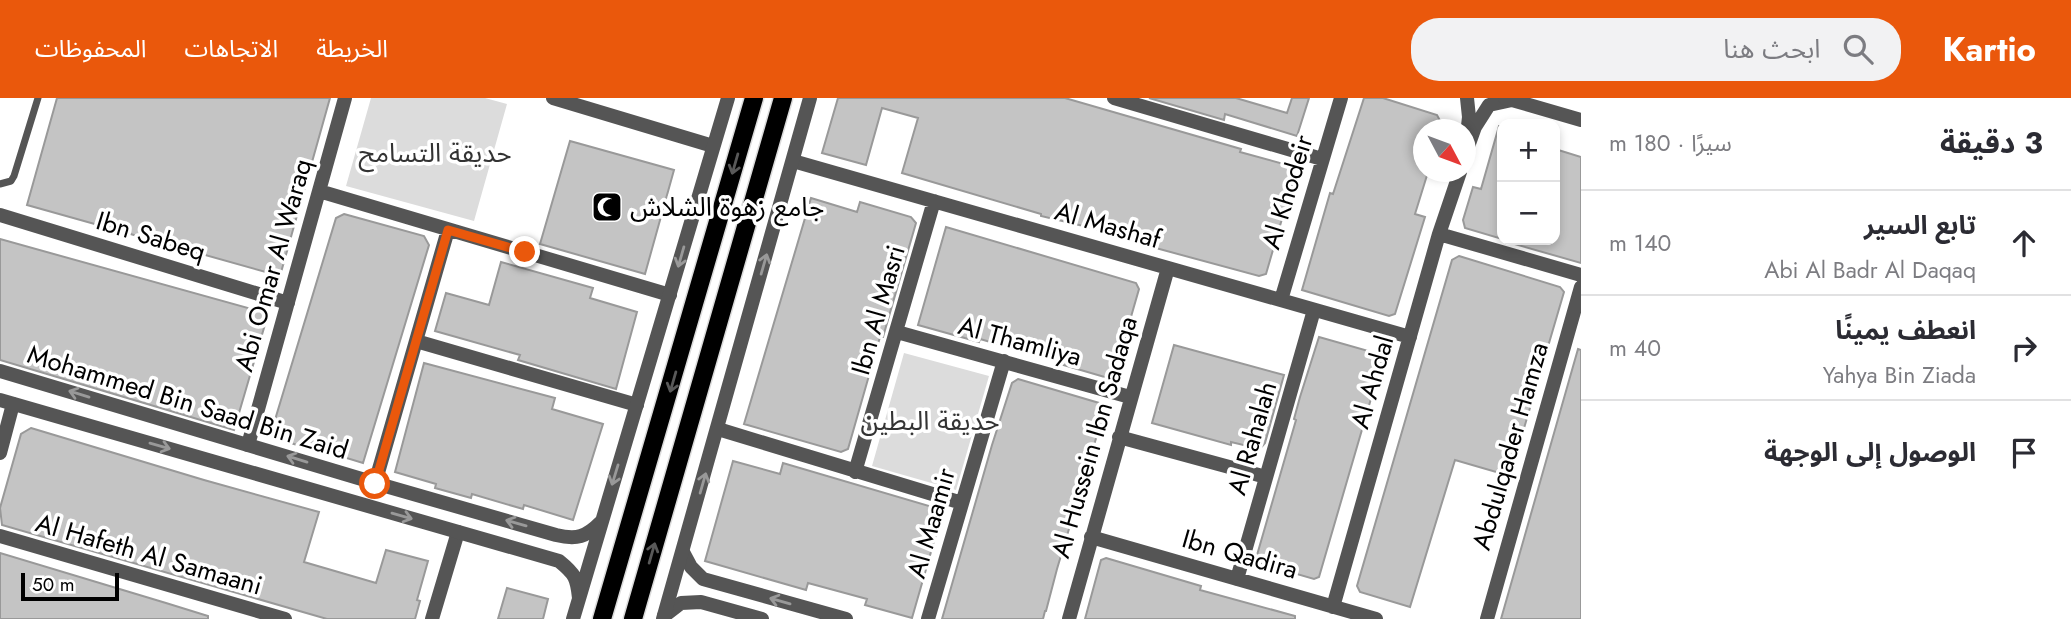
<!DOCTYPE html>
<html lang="ar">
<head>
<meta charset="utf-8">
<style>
  :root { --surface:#fff; --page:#f2f2f3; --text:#2b2b33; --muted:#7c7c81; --line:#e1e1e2; --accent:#ea580c }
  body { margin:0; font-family:Jost,"Noto Sans Arabic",sans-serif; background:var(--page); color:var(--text); direction:rtl }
  .controls { position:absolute; right:21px; top:21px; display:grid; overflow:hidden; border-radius:14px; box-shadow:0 4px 10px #0003 }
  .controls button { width:63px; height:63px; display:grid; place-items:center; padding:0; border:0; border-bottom:2px solid var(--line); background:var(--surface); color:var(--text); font:35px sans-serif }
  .compass { position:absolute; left:1413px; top:21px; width:63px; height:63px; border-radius:50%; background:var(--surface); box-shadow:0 4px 10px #0003; rotate:131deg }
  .scale { position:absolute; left:21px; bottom:18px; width:98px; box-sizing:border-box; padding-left:7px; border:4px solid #000; border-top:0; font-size:19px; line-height:24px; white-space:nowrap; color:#000; -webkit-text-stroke:5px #fff; paint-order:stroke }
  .stop { position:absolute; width:21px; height:21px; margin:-16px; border:5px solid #ea580c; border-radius:50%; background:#fff }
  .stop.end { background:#ea580c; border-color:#fff; box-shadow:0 2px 7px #0008 }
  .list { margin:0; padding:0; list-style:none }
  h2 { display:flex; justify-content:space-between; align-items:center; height:91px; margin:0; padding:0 28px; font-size:30px }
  h2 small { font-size:23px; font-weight:400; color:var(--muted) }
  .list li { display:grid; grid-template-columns:46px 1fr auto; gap:21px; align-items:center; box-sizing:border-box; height:105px; padding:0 28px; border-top:2px solid var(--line) }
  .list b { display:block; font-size:26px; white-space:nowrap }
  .list p { margin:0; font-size:23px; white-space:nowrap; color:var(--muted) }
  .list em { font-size:23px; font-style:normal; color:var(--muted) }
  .icon { flex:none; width:38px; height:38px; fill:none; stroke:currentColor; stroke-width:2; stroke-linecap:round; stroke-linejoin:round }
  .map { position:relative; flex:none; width:1581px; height:521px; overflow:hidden; direction:ltr }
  header { display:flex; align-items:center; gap:42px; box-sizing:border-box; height:98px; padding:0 35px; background:var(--accent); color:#fff }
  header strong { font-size:33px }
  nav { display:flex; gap:38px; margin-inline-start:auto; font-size:24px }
  .search { width:490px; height:63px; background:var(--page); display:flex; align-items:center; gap:18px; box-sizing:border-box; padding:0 24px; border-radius:28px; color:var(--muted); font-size:26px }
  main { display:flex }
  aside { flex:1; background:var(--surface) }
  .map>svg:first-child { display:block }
</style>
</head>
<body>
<header>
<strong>Kartio</strong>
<div class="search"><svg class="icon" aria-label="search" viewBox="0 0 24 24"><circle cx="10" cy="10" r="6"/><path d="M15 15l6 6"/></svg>ابحث هنا</div>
<nav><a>الخريطة</a><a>الاتجاهات</a><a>المحفوظات</a></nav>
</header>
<main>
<aside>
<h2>3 دقيقة<small>سيرًا · 180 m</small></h2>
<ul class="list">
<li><svg class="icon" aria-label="ahead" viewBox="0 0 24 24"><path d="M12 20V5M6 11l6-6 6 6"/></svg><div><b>تابع السير</b><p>Abi Al Badr Al Daqaq</p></div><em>140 m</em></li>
<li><svg class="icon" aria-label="right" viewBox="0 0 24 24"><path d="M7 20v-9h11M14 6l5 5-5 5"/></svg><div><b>انعطف يمينًا</b><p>Yahya Bin Ziada</p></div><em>40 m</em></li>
<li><svg class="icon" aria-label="arrive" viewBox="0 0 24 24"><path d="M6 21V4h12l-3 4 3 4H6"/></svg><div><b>الوصول إلى الوجهة</b></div></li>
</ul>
</aside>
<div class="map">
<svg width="1581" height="521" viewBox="0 0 1581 521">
  <rect width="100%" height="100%" fill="#fff"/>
  <path fill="#dcdcdc" d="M371,0H485L507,6L474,123L346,88Z
    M904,255L989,278L956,392L872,368Z"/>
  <path fill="#c4c4c4" stroke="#999" stroke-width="2" d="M57,0H330L280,178L27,107Z
    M838,0H1065L1241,51L1240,54L1291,68L1295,76L1266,176L1259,178L1152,149L1153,148L1096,131L1041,118V116L902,75L918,20L882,10L866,67L822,55Z
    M1149,0H1236L1287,15L1292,0H1309L1297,38L1225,16L1224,22Z
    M1364,0H1383L1437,17L1445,32H1424V74H1428L1415,116L1425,119L1395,216L1389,218L1302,192L1330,95L1333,96Z
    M1499,28H1502V141L1465,130L1463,122L1473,89L1481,91Z
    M570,43L674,72L645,176L540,146Z
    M1555,51L1581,59V165L1511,145V142H1555Z
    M811,100L857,114L860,104L911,119L916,125L883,239H880L848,351L841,354L744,326Z
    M344,116L424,138L429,147L363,365L314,350V352L277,341L271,335L336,120Z
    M946,129L1136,185L1139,191L1124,243L1119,242L1108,280L1060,266V264L980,241L979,244L918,227Z
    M0,141L262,214L266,223L234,332L0,262Z
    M1459,158L1560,189L1564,194L1510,378L1455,362L1410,509L1360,494L1357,488L1452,162Z
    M501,164L593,190L590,200L637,214L616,291L518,262L520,257L435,233L446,195L489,207Z
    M1319,239L1379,256L1382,263L1319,479L1314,481L1255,464L1296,322L1294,321L1300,299Z
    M1174,247L1284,277L1265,345L1260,351L1231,344V347L1152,325Z
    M1578,251L1581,252V521H1501Z
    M424,265L555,300L552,311L603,326L573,422L524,407L523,411L472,396L471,400L435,390L436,386L395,374Z
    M1018,281L1106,307L1057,471L1046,513H1045L1043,521H942L992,347L1012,285Z
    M31,330L204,382L319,414L304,464L376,485L386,452L428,463L417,502L420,503L415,521H327L2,427L0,410L21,336Z
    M733,363L780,376L783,365L936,410L941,419L912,520L865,507L867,501L808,485L806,492L705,463Z
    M0,455L166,505L208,518V521H0Z
    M1106,460L1201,488L1200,492L1295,518V521H1085L1101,462Z
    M507,490L548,501L543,521H498Z"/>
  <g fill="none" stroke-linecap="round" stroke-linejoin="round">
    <g stroke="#dbdbdb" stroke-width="21">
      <path id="primary" d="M602,521L754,0
        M633,521L783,0"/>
    </g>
    <path stroke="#555" stroke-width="7" d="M0,86L11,83L14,78L38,0"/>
    <path stroke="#555" stroke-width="14" d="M553,0L713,48
      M1114,0L1322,61
      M1467,37L1469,19L1467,0
      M1465,57L1475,29L1489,7L1512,2
      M793,63L1410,239
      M319,93L670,197
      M0,117L288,205
      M1439,136L1581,177
      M1281,202L1341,0
      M897,234L1130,299
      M416,243L637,307
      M718,331L962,405
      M1119,339L1266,379
      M248,347L345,0
      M0,355L13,306
      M855,374L934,103
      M375,385L448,132
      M0,438L285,521
      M1091,439L1376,521
      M683,454L691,469L703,481L846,521
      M1237,481L1314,212
      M1333,509L1439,136L1460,74
      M664,518L681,505L701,504L762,521
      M432,521L458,434
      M928,521L1004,263
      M1069,521L1168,170
      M1487,521L1581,189"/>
    <path stroke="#555" stroke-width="14" d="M1505,0L1581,22
      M0,273L375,385L556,437C577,442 586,439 601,424
      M0,302L559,463C575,476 577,480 579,500
      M573,521L728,0
      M663,521L810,0"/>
    <use href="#primary" stroke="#000" stroke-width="18"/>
  </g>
  <defs><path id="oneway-shaft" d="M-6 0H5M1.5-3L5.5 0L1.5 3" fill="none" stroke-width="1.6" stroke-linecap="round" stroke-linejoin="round" transform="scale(1.75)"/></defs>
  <g stroke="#595959">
    <use href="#oneway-shaft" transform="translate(735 66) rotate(106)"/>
    <use href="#oneway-shaft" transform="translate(673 284) rotate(106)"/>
    <use href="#oneway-shaft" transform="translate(652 455) rotate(-74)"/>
  </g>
  <g stroke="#999">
    <use href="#oneway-shaft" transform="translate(681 159) rotate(106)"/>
    <use href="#oneway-shaft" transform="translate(764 166) rotate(-74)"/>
    <use href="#oneway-shaft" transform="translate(79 296) rotate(-163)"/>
    <use href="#oneway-shaft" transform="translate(160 348) rotate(16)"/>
    <use href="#oneway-shaft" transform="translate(297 361) rotate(-163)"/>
    <use href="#oneway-shaft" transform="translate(615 377) rotate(107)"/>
    <use href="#oneway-shaft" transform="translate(703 385) rotate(-74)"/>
    <use href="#oneway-shaft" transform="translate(402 418) rotate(16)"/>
    <use href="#oneway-shaft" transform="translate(516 425) rotate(-164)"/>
    <use href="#oneway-shaft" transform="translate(780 503) rotate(-164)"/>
  </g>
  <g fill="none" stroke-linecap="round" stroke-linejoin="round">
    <path stroke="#ea580c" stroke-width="9" d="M375,386L448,132L525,154"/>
  </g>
  <defs>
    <g id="mosque-square" transform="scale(1.575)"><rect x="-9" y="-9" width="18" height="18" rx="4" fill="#000" stroke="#fff"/><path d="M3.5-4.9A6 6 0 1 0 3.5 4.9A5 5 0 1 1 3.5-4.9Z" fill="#fff"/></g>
  </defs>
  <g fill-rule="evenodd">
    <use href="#mosque-square" x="607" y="109"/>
  </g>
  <g text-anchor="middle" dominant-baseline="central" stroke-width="7" stroke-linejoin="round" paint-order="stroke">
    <g font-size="26" fill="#333" stroke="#fff">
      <text x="435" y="55">حديقة التسامح</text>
      <text x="930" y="323">حديقة البطين</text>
    </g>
    <g font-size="26" fill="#000" stroke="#fff">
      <text transform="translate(1287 94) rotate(-73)">Al Khodeir</text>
      <text transform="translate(1108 127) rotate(16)">Al Mashaf</text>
      <text transform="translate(151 138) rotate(17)">Ibn Sabeq</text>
      <text transform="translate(273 167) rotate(-74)">Abi Omar Al Waraq</text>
      <text transform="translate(878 212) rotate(-74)">Ibn Al Masri</text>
      <text transform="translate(1020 243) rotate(15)">Al Thamliya</text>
      <text transform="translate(1372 284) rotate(-74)">Al Ahdal</text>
      <text transform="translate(188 304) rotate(17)">Mohammed Bin Saad Bin Zaid</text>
      <text transform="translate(1094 339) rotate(-74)">Al Hussein Ibn Sadaqa</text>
      <text transform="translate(1252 340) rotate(-74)">Al Rahalah</text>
      <text transform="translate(1510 348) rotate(-74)">Abdulqader Hamza</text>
      <text transform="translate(931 425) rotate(-74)">Al Maamir</text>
      <text transform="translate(149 456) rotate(16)">Al Hafeth Al Samaani</text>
      <text transform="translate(1240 456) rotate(16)">Ibn Qadira</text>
    </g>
    <g font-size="26" fill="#000" stroke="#fff" text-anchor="start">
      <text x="630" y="109">جامع زهوة الشلاش</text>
    </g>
  </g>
</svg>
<div class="controls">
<button>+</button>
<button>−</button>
</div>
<svg class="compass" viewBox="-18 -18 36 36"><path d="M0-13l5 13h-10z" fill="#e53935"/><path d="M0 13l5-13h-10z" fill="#7c7c81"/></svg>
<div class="scale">50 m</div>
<div class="stop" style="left:375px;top:386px"></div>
<div class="stop end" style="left:525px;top:154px"></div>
</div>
</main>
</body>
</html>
